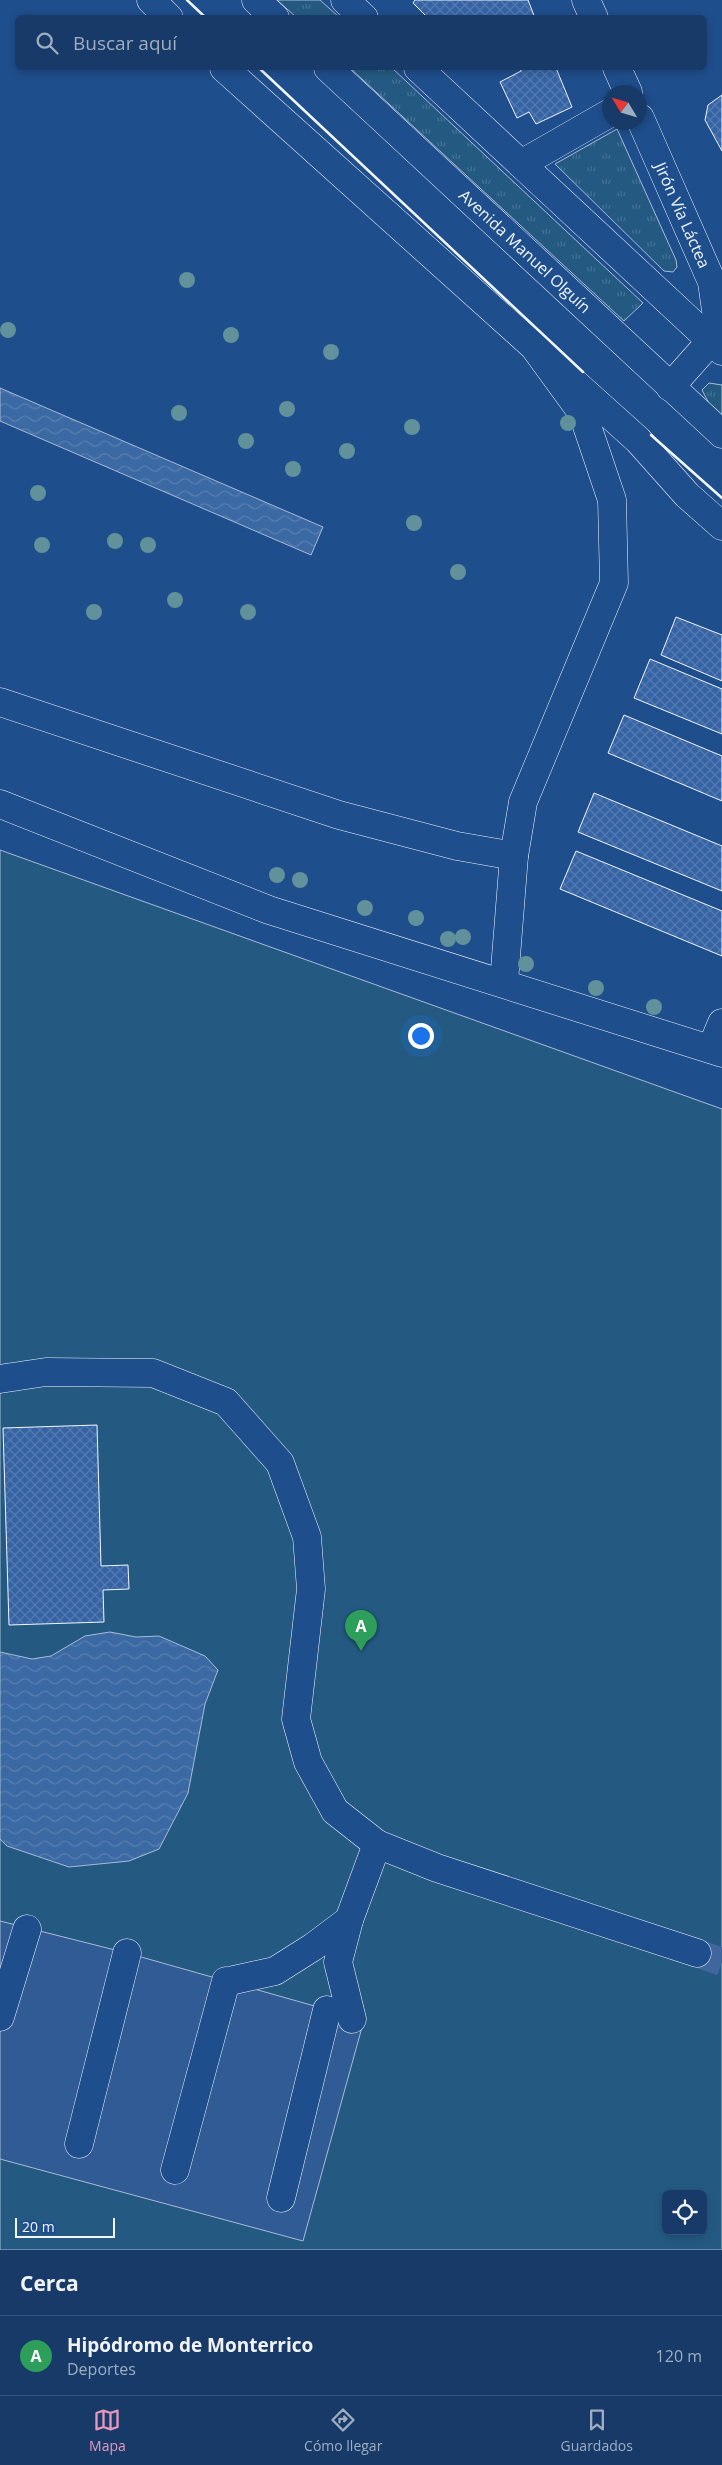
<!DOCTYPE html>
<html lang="es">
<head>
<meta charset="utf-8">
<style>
  :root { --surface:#173a69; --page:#244571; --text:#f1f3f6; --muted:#9eadc0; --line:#36547d; --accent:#e797bd }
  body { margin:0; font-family:"Open Sans",sans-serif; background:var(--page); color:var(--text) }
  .controls { position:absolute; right:15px; bottom:15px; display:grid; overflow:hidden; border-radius:8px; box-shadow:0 2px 8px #0003 }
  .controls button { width:45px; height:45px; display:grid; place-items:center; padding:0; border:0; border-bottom:1px solid var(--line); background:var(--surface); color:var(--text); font:25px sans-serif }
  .compass { position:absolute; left:602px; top:85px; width:45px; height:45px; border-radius:50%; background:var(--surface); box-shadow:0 2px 8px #0003; rotate:308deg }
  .scale { position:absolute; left:15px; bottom:12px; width:100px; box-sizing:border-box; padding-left:5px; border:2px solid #f2f6ff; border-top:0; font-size:14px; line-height:18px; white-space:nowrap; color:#f2f6ff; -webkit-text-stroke:4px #1f4e8c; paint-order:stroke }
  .you { position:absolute; left:420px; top:1035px; width:18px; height:18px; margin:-12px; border:4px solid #fff; border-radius:50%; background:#1a73e8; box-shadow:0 0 0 8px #1a73e833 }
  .badge { display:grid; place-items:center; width:32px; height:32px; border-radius:50%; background:var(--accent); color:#fff; font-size:16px; font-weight:700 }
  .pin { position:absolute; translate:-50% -41px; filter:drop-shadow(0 1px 2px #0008) }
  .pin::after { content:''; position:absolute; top:26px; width:18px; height:15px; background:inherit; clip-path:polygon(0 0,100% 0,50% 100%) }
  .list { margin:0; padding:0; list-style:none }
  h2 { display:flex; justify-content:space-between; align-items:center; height:65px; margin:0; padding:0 20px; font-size:21px }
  h2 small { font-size:16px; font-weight:400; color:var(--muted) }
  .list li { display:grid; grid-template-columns:32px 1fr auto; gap:15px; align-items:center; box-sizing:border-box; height:80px; padding:0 20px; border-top:1px solid var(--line) }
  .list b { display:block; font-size:19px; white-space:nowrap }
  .list p { margin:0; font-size:16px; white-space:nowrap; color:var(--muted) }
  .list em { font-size:16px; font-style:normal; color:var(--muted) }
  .icon { flex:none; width:28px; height:28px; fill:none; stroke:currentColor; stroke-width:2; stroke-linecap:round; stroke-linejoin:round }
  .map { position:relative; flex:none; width:722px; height:2250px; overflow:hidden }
  .search { position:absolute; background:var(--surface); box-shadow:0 2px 8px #0003; left:15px; right:15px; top:15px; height:55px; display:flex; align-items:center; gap:12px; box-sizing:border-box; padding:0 18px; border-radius:8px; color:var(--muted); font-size:19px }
  .sheet { height:145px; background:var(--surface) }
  nav { display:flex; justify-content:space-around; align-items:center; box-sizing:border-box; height:70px; border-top:1px solid var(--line); background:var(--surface); font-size:14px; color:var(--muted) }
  nav a { display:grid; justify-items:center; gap:2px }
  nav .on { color:var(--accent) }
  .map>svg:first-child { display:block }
</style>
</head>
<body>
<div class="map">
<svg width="722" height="2250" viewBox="0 0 722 2250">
  <defs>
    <pattern id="grass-tufts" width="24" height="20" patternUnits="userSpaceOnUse" patternTransform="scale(1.25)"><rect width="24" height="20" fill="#245a82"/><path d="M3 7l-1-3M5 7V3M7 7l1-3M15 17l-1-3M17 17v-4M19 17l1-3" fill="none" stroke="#447295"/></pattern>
    <pattern id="water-waves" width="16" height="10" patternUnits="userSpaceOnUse" patternTransform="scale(1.25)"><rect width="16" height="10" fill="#3b69a3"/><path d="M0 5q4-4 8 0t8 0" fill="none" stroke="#587fb1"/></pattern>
    <pattern id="building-cross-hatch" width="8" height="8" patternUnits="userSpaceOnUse" patternTransform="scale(1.25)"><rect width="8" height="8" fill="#3563a3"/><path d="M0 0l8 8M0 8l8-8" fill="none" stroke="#537ab1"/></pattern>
  </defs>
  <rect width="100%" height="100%" fill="#1f4e8c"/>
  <path fill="url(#grass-tufts)" stroke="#a8bbd7" d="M277,0H320L339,17H296Z
    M350,68H392L643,303L624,321Z
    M617,129L676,260L677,267L673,272L664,271L555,164Z
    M709,383L722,385V422L717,419L702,390Z"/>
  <path fill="#245a82" stroke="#a8bbd7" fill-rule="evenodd" d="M0,850L722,1109V2250H0ZM666,2194H703V2231H666Z"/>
  <path fill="#305b95" stroke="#a8bbd7" d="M0,1921L127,1953L364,2020L303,2241L0,2159Z"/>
  <path fill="url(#water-waves)" stroke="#a8bbd7" d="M0,388L323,527L311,555L0,421Z
    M110,1632L136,1637L159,1636L205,1656L218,1670L205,1704L188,1793L159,1849L129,1861L69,1867L7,1846L0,1839V1652L32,1659L51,1656L85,1636Z"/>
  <path fill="url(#building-cross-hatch)" stroke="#f2f6ff" d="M415,0H528L535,18H428L413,3Z
    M520,68H556L572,107L536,124L529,112L517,118L500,82L521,71Z
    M722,95V151L705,120L708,105Z
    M676,617L722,635V681L661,655Z
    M650,659L722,689V734L634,698Z
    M624,715L722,756V801L608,753Z
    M594,793L722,846V891L578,832Z
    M576,851L722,911V956L560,889Z
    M97,1425L101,1566L128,1565L129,1589L103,1590L104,1622L9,1625L3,1428Z"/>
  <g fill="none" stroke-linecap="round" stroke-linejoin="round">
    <path stroke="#3f679d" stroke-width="28" stroke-dasharray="28 14" stroke-linecap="butt" d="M697,1953L722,1962"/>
    <g stroke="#f2f6ff" stroke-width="29">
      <g id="minor">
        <path d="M151,0L169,18"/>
        <path d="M256,0L275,18"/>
        <path d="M345,0L364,18"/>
        <path d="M586,0L594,18"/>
        <path d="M224,68L638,440L687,495L722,526"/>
        <path id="s1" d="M328,68L722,434"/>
        <path d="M418,68L722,351"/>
        <path d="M617,68L628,92"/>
        <path id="s2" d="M640,118L712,282L719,332L670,387"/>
        <path d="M521,164L610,113"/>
        <path d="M0,702L339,815L457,846L514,856"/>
        <path d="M0,804L269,910L722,1053"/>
        <path d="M504,982L514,856L523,802L614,583L612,500L583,414L532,344"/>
        <path d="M711,1049L722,1023"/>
        <path d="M0,1379L46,1372L153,1373L226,1402L280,1463L307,1537L311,1589L296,1719L308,1762L335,1811L377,1844L437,1868L697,1953"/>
        <path d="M349,1920L338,1962L352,2019"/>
        <path d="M234,1980L275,1971L313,1947L349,1920L377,1844"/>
        <path d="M0,2017L27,1929"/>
        <path d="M79,2144L127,1953"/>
        <path d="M175,2170L226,1981"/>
        <path d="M281,2198L327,2010"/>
      </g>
    </g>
    <use href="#minor" stroke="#1f4e8c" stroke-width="28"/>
    <path stroke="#f2f6ff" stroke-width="2.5" d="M187,0L206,18
      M259,68L583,372
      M651,435L722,498"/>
  </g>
  <g fill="#61919a">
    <circle cx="187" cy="280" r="8"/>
    <circle cx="8" cy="330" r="8"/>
    <circle cx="231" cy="335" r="8"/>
    <circle cx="331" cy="352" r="8"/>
    <circle cx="287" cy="409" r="8"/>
    <circle cx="179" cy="413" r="8"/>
    <circle cx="568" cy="423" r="8"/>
    <circle cx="412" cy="427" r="8"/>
    <circle cx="246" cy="441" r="8"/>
    <circle cx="347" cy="451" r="8"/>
    <circle cx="293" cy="469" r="8"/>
    <circle cx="38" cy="493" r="8"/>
    <circle cx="414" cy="523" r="8"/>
    <circle cx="115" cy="541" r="8"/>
    <circle cx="42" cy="545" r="8"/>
    <circle cx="148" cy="545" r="8"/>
    <circle cx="458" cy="572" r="8"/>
    <circle cx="175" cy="600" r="8"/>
    <circle cx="94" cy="612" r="8"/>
    <circle cx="248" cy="612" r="8"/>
    <circle cx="277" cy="875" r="8"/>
    <circle cx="300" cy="880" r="8"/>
    <circle cx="365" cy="908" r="8"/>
    <circle cx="416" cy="918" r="8"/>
    <circle cx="463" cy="937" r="8"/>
    <circle cx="448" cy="939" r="8"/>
    <circle cx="526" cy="964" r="8"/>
    <circle cx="596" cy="988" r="8"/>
    <circle cx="654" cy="1007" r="8"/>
  </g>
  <g text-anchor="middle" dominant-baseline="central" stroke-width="4" stroke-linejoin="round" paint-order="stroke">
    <g font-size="16" fill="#f2f6ff" stroke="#1f4e8c">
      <text stroke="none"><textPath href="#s2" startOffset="106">Jirón Vía Láctea</textPath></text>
      <text stroke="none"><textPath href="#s1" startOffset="269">Avenida Manuel Olguín</textPath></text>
    </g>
  </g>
</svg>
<div class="controls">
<button><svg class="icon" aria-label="locate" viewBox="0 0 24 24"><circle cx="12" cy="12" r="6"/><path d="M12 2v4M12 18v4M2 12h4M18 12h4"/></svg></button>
</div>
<svg class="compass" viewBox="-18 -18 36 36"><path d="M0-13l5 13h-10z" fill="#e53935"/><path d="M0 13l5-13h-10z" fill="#9eadc0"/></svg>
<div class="scale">20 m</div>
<div class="you"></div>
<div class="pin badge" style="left:361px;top:1651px;background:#2e9e5b">A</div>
<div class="search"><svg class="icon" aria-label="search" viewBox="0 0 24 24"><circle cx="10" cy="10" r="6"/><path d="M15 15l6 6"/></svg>Buscar aquí</div>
</div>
<section class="sheet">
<h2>Cerca<small></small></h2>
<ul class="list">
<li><span class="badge" style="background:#2e9e5b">A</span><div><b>Hipódromo de Monterrico</b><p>Deportes</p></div><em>120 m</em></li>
</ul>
</section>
<nav>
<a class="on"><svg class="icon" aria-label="map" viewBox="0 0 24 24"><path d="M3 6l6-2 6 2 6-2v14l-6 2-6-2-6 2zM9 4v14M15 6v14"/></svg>Mapa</a>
<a><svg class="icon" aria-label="directions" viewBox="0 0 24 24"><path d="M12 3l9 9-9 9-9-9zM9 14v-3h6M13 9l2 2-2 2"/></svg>Cómo llegar</a>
<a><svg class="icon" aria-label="saved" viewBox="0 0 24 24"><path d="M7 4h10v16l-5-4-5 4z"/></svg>Guardados</a>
</nav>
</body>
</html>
